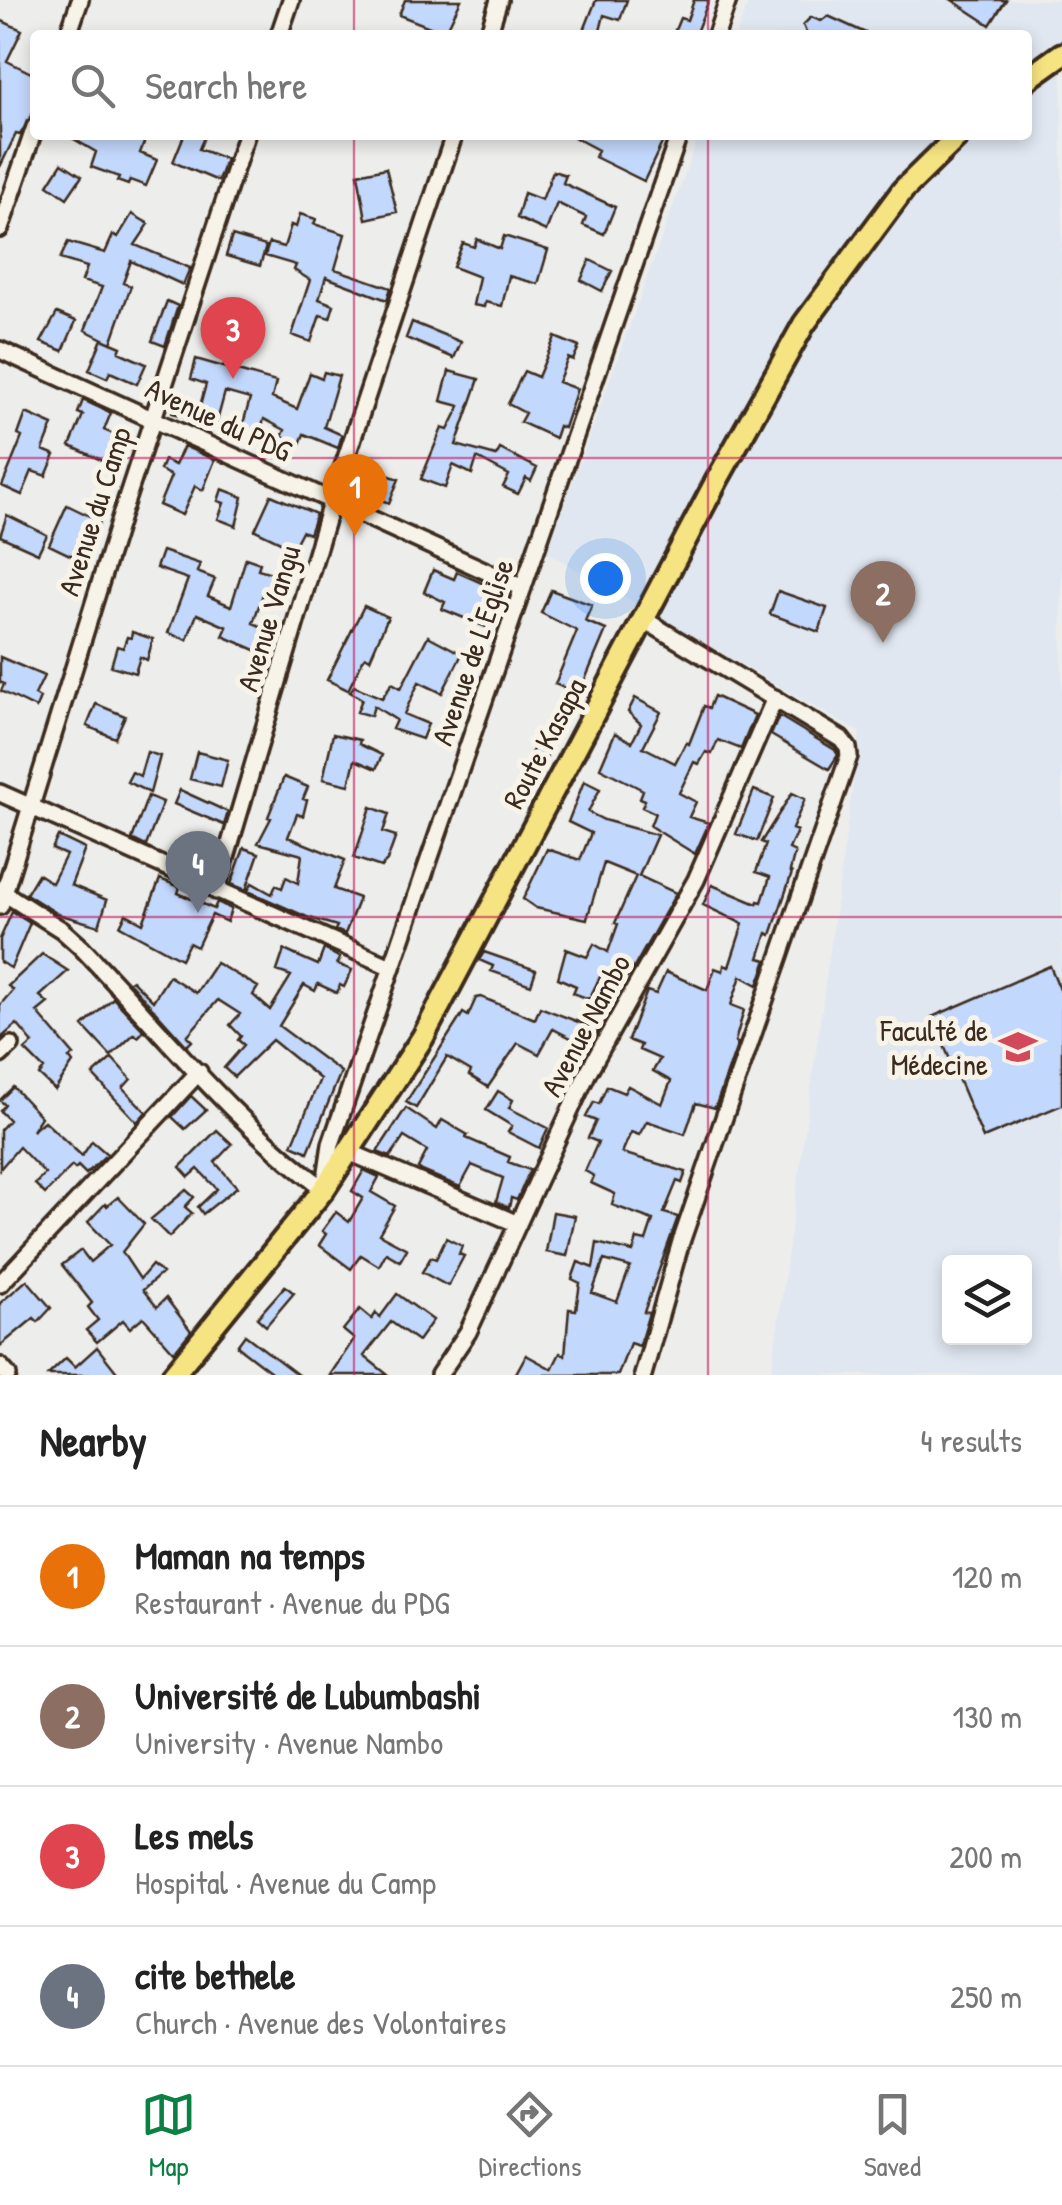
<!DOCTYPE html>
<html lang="en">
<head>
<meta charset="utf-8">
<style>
  :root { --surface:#fff; --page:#f6f6f6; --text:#222; --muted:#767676; --line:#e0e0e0; --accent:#0b8043 }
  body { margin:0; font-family:"Patrick Hand",sans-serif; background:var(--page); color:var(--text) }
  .controls { position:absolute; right:30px; bottom:30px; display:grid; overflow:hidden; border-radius:10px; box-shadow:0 5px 15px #0003 }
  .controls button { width:90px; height:90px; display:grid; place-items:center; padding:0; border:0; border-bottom:2px solid var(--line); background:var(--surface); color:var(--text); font:50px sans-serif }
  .you { position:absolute; left:605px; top:578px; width:35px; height:35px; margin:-25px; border:8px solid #fff; border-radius:50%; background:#1a73e8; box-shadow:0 0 0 15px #1a73e833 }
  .badge { display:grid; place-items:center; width:65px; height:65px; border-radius:50%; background:var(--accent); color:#fff; font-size:32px; font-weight:700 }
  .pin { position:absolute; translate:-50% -82px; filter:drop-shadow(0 2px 5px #0008) }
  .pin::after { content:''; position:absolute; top:52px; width:35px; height:30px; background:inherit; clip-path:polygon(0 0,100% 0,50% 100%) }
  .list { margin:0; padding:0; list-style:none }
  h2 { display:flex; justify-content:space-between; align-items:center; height:130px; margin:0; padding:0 40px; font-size:42px }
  h2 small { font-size:32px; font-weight:400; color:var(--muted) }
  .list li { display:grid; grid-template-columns:65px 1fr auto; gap:30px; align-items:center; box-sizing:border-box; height:140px; padding:0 40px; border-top:2px solid var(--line) }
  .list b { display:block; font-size:38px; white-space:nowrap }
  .list p { margin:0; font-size:32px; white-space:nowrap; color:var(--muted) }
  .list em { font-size:32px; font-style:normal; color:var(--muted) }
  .icon { flex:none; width:55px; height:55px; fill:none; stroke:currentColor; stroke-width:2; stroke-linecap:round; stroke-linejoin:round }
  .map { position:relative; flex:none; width:1062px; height:1375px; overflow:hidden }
  .search { position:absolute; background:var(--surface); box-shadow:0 5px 15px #0003; left:30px; right:30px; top:30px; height:110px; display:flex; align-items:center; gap:25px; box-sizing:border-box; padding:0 35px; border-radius:10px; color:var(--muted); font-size:38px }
  .sheet { height:690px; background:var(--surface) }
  nav { display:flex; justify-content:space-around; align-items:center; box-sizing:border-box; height:140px; border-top:2px solid var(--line); background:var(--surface); font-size:28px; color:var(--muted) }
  nav a { display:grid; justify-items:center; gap:5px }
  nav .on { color:var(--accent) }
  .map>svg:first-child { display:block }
</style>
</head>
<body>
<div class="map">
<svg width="1062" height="1375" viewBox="0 0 1062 1375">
  <rect width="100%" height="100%" fill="#edeeec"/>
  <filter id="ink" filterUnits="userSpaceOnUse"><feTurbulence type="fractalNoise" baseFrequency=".01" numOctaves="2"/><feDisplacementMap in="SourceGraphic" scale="20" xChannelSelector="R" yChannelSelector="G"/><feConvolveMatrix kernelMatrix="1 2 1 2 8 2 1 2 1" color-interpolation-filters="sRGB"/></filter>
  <g filter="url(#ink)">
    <path fill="#e0e7f1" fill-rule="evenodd" d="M749,0H1062V1375H771L860,733L547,552L699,135H1027V35H736ZM950,1262H1024V1338H950Z"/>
    <path fill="#c3d8fd" stroke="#3b2a1e" stroke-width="2.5" fill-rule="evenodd" d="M405,0H461L445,33L399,15Z
      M596,0H627L620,20L604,15L599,35H587L583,33Z
      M694,0H709L695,35H673L680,18L687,20Z
      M952,0H1006L990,25Z
      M828,16L870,35H807L803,25L811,17L821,21Z
      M0,20L22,30L7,61L35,75V110L20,135L16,134L0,167Z
      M67,135H147L140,153L157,160L146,186L130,180L128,185L117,181L119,177L91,167L96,152Z
      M184,135H205L199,149L226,159L218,181L173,162Z
      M570,135H653L663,141L644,181L595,157L598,150Z
      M62,163L82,176L67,198L48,185Z
      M386,168L397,212L366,219L358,174Z
      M553,171L566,175L563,183L615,207L604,234L583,225L586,217L557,203L546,231L517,218L524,193L542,200Z
      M132,214L149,224L135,245L190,268L183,285L131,261L123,283L131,286L111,343L85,330L102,287L82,281L87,267L60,259L68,242L105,253L113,235L118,237Z
      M300,214L316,219L314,224L345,234L335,269L391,288L387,300L326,277L319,299L334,305L330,318L320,315L311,342L292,335L310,280L294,270L296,265L265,256L269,243L284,247L291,225L296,227Z
      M232,236L266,246L260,266L226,256Z
      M504,236L548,250L538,284L509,276L502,306L485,302L484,307L473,305L479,277L453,267L463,243L474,247L477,239L500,249Z
      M590,260L612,271L602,291L581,280Z
      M167,301L178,306L165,346L152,341Z
      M57,313L76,321L63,351L41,342Z
      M412,322L461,342L454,358L406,338Z
      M555,337L579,347L573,360L568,358L558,382L577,389L564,428L559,426L555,438L520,422L525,413L508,404L524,371L538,377Z
      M102,339L121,347L119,352L146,364L137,384L110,372L107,378L89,370Z
      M196,359L276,382L272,398L297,409L310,373L322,378L324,372L339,376L324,427L342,435L338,448L304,434L300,444L282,437L285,430L264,419L258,443L239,438L250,399L225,392L216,425L172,413L176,400L200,406L206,384L191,379Z
      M449,371L479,379L456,445L496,456L500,449L537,468L531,481L526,478L518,494L503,487L509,475L477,458L472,474L453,465L445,488L421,479L442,428L448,430L460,406L441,401Z
      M83,400L111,413L104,430L120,437L108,463L70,446L83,415L78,413Z
      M26,413L53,425L43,450L55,455L46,476L32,471L22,495L2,486L22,437L18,435Z
      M184,446L215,460L203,490L195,486L182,515L159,505L171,476L160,470L164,460L175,465Z
      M370,469L399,479L389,503L362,493Z
      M222,489L243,497L236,526L218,519L224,503L218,501Z
      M271,495L316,514L309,534L302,531L293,548L255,530Z
      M67,505L100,521L92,537L82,533L72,556L49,545Z
      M7,515L47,535L38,553L0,536Z
      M162,551L200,564L197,572L215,579L208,596L231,606L246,558L260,563L258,569L272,573L270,579L274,581L269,596L263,594L253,623L270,630L260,652L223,636L227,627L197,614L187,640L168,633L188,579L156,568Z
      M433,570L454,579L457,572L498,590L496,597L502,599L491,629L442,609L445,602L424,592Z
      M551,590L592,605L585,621L606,630L579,694L555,684L577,631L541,613Z
      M778,591L827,608L819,632L770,614Z
      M364,606L388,617L370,659L365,656L348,690L327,680Z
      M132,632L153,639L147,660L140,657L135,673L111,666L117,646L123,648L127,637L131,638Z
      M428,636L462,654L442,693L419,682L404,714L428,724L422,739L392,729L396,720L374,706L371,716L357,712L362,699L350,692L354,686L382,698L392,683L401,688Z
      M0,657L44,676L35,695L40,698L36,708L1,691L4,684L0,682Z
      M714,696L755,715L741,749L718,740L712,754L706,752L699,764L694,762L679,793L696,802L689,817L709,823L695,854L650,826L655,813L642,807L645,800L640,798L643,790L600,768L615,733L632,742L641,724L628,712L635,698L661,712L643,747L675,763L686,742L689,744L704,706L709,708Z
      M96,704L125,716L115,738L87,726Z
      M550,715L564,722L540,769L527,762Z
      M779,716L835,750L838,755L829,769L771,735Z
      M333,734L360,740L359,744L382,755L376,769L355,760L349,785L323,779Z
      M147,752L160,756L150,793L127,782L132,772L140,776Z
      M197,752L228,760L221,787L190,779Z
      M284,777L308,787L303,799L307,800L303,816L297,814L288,837L345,860L334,889L359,898L345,934L335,930L337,926L307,917L248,891L252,883L272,894L276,885L282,888L286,877L298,883L302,855L258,843L271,818L268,817Z
      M584,781L600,789L588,812L604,820L657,835L639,876L676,893L632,971L627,977L603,971L589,999L573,993L576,986L558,978L566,949L587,957L594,944L608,952L618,924L615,923L636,876L604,863L587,919L536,908L523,899L547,849L580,860L591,833L568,822Z
      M180,790L228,812L224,825L174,804Z
      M754,790L774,798L757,841L736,834Z
      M792,793L805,799L792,829L797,831L789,849L795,852L790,871L792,873L771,935L767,933L759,958L767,960L758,985L741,976L731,1005L744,1010L735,1042L738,1043L715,1108L696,1103L685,1134L647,1121L639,1135L631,1132L622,1153L686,1172L682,1183L677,1181L664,1213L678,1217L644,1312L649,1313L639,1346L630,1343L618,1375H515L526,1355L552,1369L560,1353L565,1355L569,1309L576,1310L580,1283L572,1279L578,1262L593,1268L597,1243L633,1252L637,1239L646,1241L653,1220L612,1205L615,1194L591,1183L594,1176L585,1171L598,1142L588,1138L596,1121L586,1117L594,1102L599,1104L607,1086L624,1093L628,1086L662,1104L671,1081L653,1071L660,1059L639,1050L641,1045L628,1040L647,991L656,994L666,972L707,990L715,968L723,971L724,965L729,967L743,924L703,905L712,885L757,904L758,901L762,902L770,877L756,872L766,844L761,842ZM604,1260L630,1267L617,1302L592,1293Z
      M148,796L163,802L146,846L132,839Z
      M371,807L389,814L383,832L396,836L387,861L381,867L354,858Z
      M58,836L85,849L71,885L107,900L99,926L58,914L26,894L38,874L52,883L66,855L52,849Z
      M181,845L212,857L206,872L175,859Z
      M244,848L259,853L246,890L231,884Z
      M160,879L180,887L178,893L214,909L217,902L231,909L227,922L212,915L197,947L189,943L181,959L120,926L126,914L143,923Z
      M12,912L30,923L11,968L0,962V939Z
      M324,949L340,958L337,964L352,970L344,987L340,985L337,993L318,984L315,991L304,985L279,1026L341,1072L308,1152L292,1145L320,1079L272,1040L234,1077L224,1068L244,1045L238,1040L241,1036L230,1025L240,1014L218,1000L187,1036L192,1041L187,1046L129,982L132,980L153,1001L169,976L196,993L216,963L258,987L253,995L270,1010L291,976L277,971L284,950L318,965Z
      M484,952L536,970L531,985L491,971L493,966L479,960Z
      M42,954L68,971L40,996L48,1003L37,1012L74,1055L69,1058L73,1063L55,1090L39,1075L44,1069L25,1050L33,1043L17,1024L0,1039V1005L13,990L8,986Z
      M1050,966L1062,994V1105L983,1138L932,1017Z
      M481,997L535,1019L540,1007L599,1030L589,1047L553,1029L539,1054L518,1043L488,1087L469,1075L471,1071L447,1057L416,1108L406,1102L463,1013L468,1016L476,998Z
      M113,998L144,1031L138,1037L134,1034L111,1056L83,1026Z
      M112,1058L131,1079L123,1088L146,1112L137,1122L93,1075Z
      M13,1087L41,1117L32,1131L44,1121L82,1156L92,1141L107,1154L86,1174L78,1166L75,1169L72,1166L45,1194L35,1184L45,1174L19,1147L0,1169V1130L9,1120L0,1111L5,1105L0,1100Z
      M498,1091L513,1100L509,1108L548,1128L539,1148L508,1132L512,1126L486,1110Z
      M191,1096L206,1110L185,1129L172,1117Z
      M406,1108L437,1129L442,1120L468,1135L466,1138L510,1157L508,1162L530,1170L517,1200L511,1198L509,1208L496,1202L503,1178L472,1165L460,1187L422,1171L418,1168L427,1151L404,1137L390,1157L377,1152Z
      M217,1130L232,1144L215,1162L237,1187L203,1214L198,1207L217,1189L198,1169L189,1177L180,1167Z
      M364,1170L379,1177L371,1192L395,1206L379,1234L407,1249L400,1261L386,1253L379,1266L361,1255L351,1269L319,1245L326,1234L322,1231L336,1212L349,1222L363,1198L352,1191Z
      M186,1190L194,1197L185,1207L192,1213L169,1237L151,1219Z
      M118,1197L144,1224L122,1252L140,1279L152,1265L162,1273L143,1290L157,1307L166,1298L191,1331L174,1352L143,1317L130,1328L123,1320L97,1342L86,1330L98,1320L88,1307L92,1303L62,1265L81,1250L90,1262L110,1245L88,1222L105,1204L107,1206Z
      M553,1212L575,1216L567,1256L546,1252Z
      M446,1238L462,1246L459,1254L464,1256L448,1286L422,1272L431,1257L436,1259Z
      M27,1280L51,1308L38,1322L34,1318L0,1346V1303Z
      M285,1286L294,1293L266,1326L257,1318Z
      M397,1294L433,1320L418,1341L391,1322L364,1356L388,1375H330L354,1339L343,1330L360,1309L372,1319L376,1313L380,1317Z
      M245,1335L249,1338L298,1375H275L237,1346Z
      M97,1347L119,1375H48L66,1358L75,1367Z"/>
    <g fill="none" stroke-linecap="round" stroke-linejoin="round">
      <g stroke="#3b2a1e" stroke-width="22">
        <path id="minor" d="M68,35L80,0
          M279,35L291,0
          M488,35L499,0
          M716,35L728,0
          M0,229L35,127
          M0,350L523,588
          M0,793L391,967
          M216,891L331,503L454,135
          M4,893L62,930L81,947C160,1029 233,1122 324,1189
          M0,906L121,516L246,135
          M0,1055L11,1045
          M349,1152L518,1224
          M325,1185L331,1144L679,135
          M0,1284L199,1072
          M0,1366L8,1375
          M439,1375L468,1332L588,1072L696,880L775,698
          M643,1375L680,1245L849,756L848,748L841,739L643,619"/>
      </g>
      <g stroke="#3b2a1e" stroke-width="28">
        <path id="major" d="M1027,79L1062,54
          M173,1375L324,1189L423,1037L717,480L804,324L903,190L959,135"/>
      </g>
      <use href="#minor" stroke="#f7f3e8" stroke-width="15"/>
      <use href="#major" stroke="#f6e381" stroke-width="20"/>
    </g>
  </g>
  <path fill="none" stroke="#c2185b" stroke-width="2.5" stroke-opacity="0.55" d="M354,0V35M708,0V35M354,135V1375M708,135V1375M0,458H1062M0,917H1062"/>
  <defs>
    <g id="university-bare" transform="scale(3)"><path d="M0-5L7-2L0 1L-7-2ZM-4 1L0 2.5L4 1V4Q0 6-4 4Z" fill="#d1495b" stroke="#f7f3e8" stroke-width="2.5" paint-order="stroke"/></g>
  </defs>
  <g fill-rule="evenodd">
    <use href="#university-bare" x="1018" y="1047"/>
  </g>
  <g text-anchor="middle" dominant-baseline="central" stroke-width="10" stroke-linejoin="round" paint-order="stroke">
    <g font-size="30" fill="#3b2a1e" stroke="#f7f3e8">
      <text transform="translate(219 419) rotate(25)">Avenue du PDG</text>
      <text transform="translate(94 511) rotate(-72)">Avenue du Camp</text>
      <text transform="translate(268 618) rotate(-73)">Avenue Vangu</text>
      <text transform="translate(472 652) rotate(-71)">Avenue de L'Eglise</text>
      <text transform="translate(544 743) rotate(-62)">Route Kasapa</text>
      <text transform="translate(585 1025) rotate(-62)">Avenue Nambo</text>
    </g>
    <g font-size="30" fill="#3b2a1e" stroke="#f7f3e8" text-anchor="end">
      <text x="988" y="1030">Faculté de<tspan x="988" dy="34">Médecine</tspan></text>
    </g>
  </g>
</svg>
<div class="controls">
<button><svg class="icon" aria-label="layers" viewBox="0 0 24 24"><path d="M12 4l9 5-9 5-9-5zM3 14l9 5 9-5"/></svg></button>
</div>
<div class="you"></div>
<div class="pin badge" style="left:355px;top:536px;background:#e8710a">1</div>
<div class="pin badge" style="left:883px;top:643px;background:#8d6e63">2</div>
<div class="pin badge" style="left:233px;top:379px;background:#e0444e">3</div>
<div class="pin badge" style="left:198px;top:913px;background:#6b7280">4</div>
<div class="search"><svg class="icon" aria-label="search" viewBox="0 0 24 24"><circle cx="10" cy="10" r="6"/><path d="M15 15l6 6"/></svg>Search here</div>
</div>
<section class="sheet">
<h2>Nearby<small>4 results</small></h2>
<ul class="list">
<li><span class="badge" style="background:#e8710a">1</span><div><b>Maman na temps</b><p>Restaurant · Avenue du PDG</p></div><em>120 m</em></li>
<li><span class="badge" style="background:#8d6e63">2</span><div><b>Université de Lubumbashi</b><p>University · Avenue Nambo</p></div><em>130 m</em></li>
<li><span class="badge" style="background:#e0444e">3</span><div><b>Les mels</b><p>Hospital · Avenue du Camp</p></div><em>200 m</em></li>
<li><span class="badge" style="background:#6b7280">4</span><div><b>cite bethele</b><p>Church · Avenue des Volontaires</p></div><em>250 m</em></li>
</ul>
</section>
<nav>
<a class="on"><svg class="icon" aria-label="map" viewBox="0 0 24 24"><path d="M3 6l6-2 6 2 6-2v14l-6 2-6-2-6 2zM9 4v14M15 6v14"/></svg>Map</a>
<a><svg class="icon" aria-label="directions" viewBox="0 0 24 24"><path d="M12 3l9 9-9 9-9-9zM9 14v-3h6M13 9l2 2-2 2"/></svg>Directions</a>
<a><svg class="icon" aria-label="saved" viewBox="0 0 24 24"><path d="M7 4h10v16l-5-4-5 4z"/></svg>Saved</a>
</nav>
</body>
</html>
